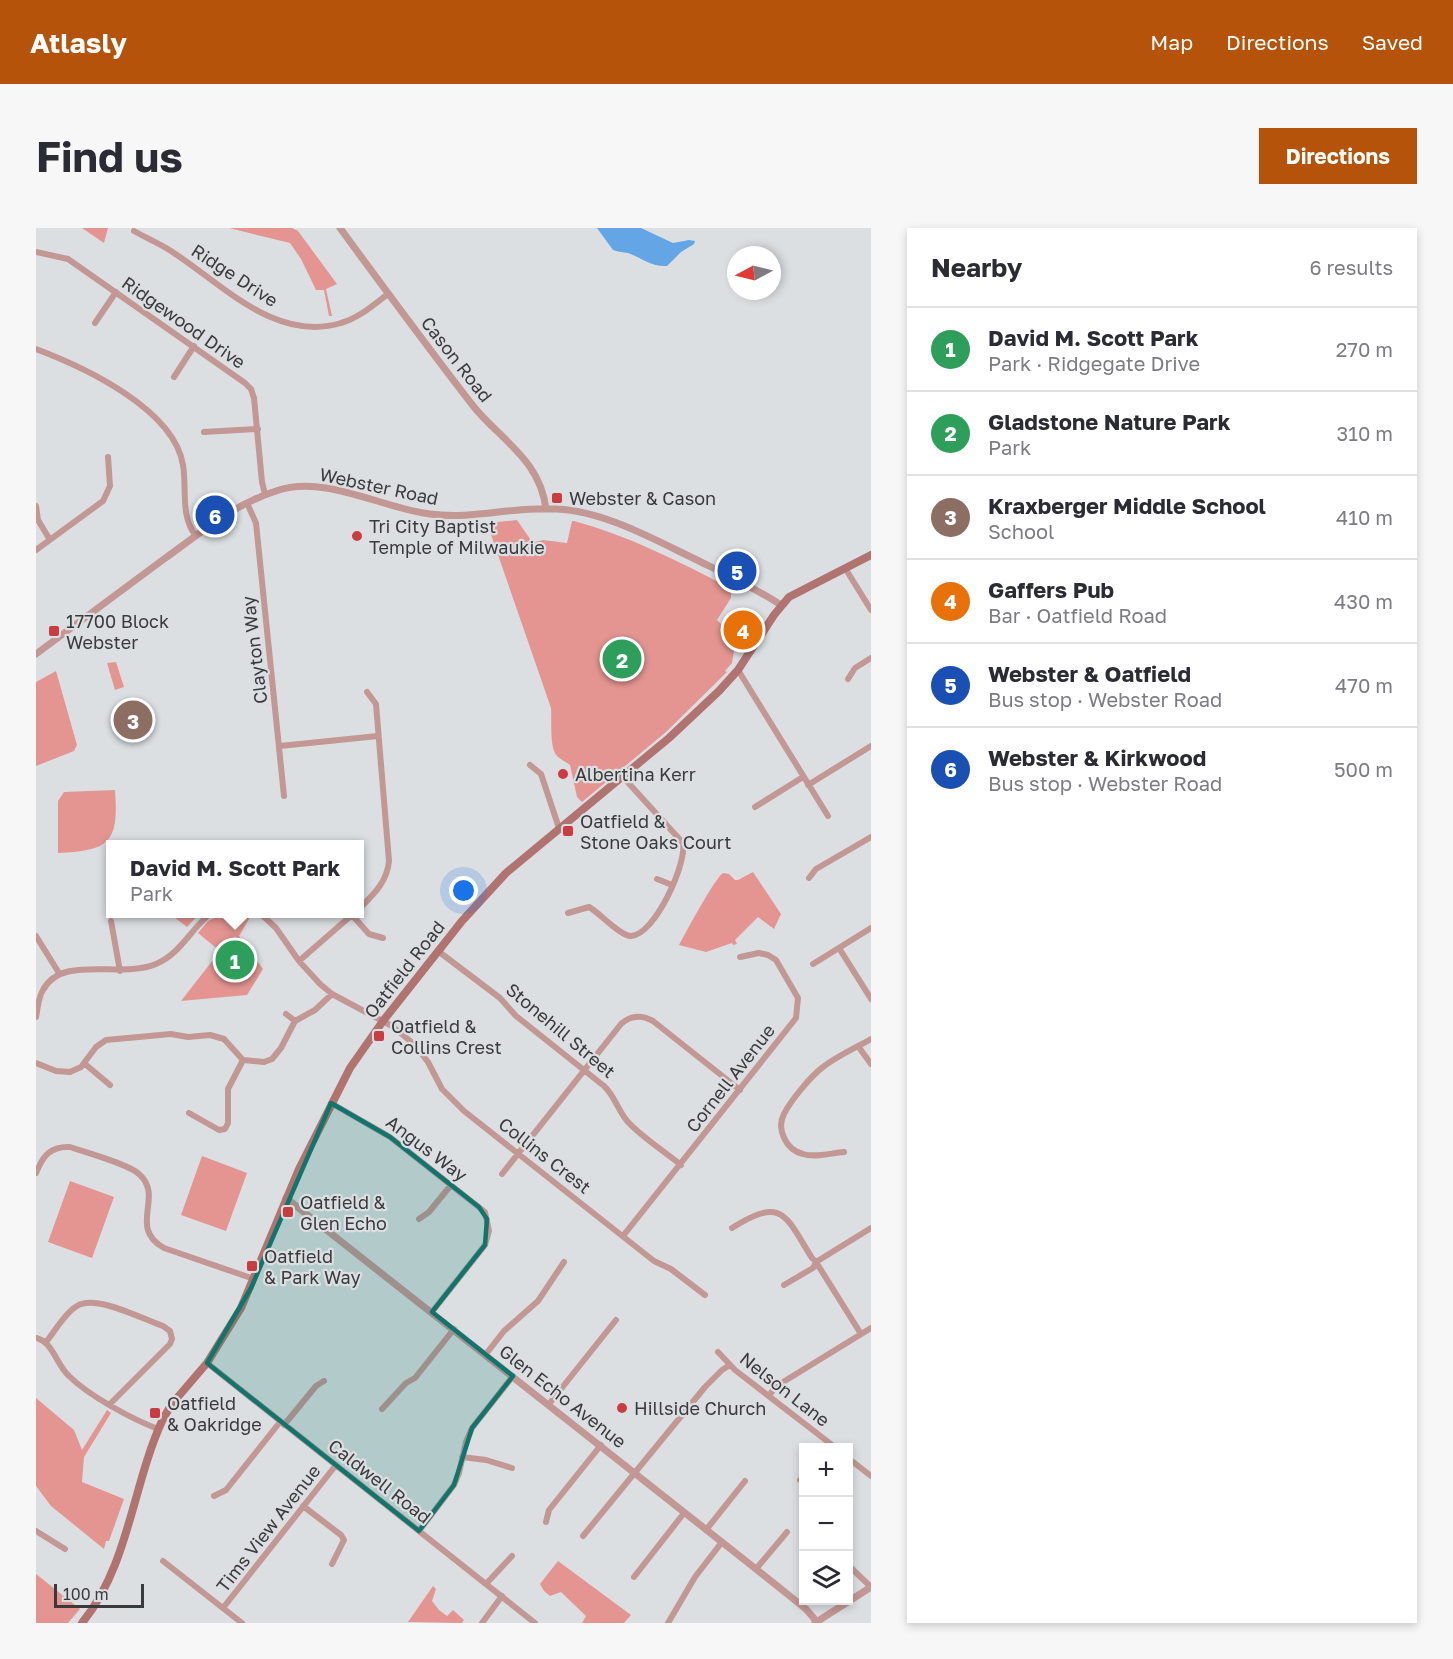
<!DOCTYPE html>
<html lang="en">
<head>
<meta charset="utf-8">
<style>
  :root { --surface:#fff; --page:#f7f7f7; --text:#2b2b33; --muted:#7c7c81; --line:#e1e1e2; --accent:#b45309 }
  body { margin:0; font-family:"Golos Text",sans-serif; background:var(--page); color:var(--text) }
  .controls { position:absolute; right:18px; bottom:18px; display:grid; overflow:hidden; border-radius:0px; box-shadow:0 3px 9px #0003 }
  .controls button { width:54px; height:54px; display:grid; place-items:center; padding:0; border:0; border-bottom:2px solid var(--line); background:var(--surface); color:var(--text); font:30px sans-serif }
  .compass { position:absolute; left:691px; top:18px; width:54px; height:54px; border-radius:50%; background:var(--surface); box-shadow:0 3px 9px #0003; rotate:263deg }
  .scale { position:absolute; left:18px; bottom:15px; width:90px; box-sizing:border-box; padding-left:6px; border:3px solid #393a3b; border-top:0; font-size:16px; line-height:21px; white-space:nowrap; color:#393a3b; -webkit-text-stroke:4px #dcdfe2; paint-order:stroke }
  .you { position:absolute; left:428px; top:663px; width:21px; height:21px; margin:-15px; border:4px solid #fff; border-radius:50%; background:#1a73e8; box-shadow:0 0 0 9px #1a73e833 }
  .badge { display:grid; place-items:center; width:39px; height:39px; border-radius:50%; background:var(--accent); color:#fff; font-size:20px; font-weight:700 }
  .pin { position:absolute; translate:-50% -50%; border:3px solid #fff; box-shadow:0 2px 6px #0006 }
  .popup { position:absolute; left:70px; top:612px; width:258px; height:78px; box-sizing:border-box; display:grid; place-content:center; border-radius:0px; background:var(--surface); filter:drop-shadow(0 2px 4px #0005); font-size:20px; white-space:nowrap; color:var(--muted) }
  .popup b { font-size:22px; color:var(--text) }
  .popup::after { content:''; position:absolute; left:50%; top:100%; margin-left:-12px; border:12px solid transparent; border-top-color:var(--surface) }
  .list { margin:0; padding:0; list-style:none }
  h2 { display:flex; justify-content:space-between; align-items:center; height:78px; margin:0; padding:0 24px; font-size:26px }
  h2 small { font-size:20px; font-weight:400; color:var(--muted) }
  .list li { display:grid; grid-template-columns:39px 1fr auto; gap:18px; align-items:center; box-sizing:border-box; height:84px; padding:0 24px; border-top:2px solid var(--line) }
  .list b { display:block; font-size:22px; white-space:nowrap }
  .list p { margin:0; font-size:20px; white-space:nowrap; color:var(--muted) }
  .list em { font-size:20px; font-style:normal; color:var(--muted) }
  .icon { flex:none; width:33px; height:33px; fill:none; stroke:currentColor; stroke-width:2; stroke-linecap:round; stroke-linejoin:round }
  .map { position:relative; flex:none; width:835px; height:1395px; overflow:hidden; border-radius:0px }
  header { display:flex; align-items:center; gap:36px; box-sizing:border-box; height:84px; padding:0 30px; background:var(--accent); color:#fff }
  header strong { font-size:28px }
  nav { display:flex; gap:33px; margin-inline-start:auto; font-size:21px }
  .intro { display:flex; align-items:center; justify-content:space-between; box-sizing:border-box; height:144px; padding:0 36px }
  h1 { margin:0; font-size:42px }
  .button { padding:15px 27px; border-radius:0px; background:var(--accent); color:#fff; font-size:21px; font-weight:700 }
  main { display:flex; gap:36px; padding:0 36px }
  aside { flex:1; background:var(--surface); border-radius:0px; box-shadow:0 3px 9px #0003 }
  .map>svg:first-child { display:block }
</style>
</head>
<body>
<header>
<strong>Atlasly</strong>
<nav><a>Map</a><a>Directions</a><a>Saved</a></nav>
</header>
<div class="intro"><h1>Find us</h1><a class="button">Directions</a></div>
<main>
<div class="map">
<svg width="835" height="1395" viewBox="0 0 835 1395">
  <rect width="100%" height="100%" fill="#dcdfe2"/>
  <path fill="#e49591" d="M46,0H72L68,15Z
    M193,0H256L262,3L301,56L290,61L296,88H293L288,62H280L265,31L254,15Z
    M481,292L503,324L499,314L507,312L531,315L536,293H538C593,308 642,333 692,359L695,363V370L681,392L700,410L696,435L689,443L691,444L630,504L546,574L541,569L534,537C530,534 524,531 521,528C513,520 516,491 515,480L451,295Z
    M80,434L88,459L79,462L71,435Z
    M20,443L41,517L38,523L0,538V454Z
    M79,562C83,614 74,623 22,625V573L28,564Z
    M717,644L745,686L738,701L722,689L699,712L701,716L697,717L696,715L670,724L643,717C650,704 679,650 687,645L693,646L699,652H702Z
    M134,686H163L151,699Z
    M186,686H216L203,708L227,741L211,767L145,773L184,723L162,705L172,693Z
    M166,928L211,945L190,1003L145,987Z
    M34,953L78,969L56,1030L12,1014Z
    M0,1170L38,1202L46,1222L71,1182L75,1185L48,1229L46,1254L88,1271L73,1313H70L68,1321L15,1278L0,1258Z
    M522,1333L595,1387L588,1395H546L550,1388L525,1364L514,1368L508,1363L504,1356Z
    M0,1346L44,1381L32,1395H0Z
    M397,1358L400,1361L396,1373L403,1382L411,1388L417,1382L428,1392L426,1395L372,1394Z"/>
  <path fill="#64a6e5" d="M561,0H605L637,15L653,12L659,13L658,16L645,24L631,38C614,39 607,30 592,25C587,24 583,24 577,22Z"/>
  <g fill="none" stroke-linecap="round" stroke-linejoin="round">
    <path stroke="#c29794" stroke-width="6" d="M98,3C110,10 123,15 135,23C185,55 239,115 305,95C323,90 337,77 352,66
      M0,24L32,31L209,155L215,161L218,170L226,254L229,266
      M59,95L80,64
      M0,121C48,139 138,181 147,237C151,260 144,289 160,308
      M138,149L158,118
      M168,204L222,201
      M211,275L220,295L248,568
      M0,278L2,292L14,312
      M0,322L67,273L74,258L72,229
      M809,340L835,382
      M702,442L792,588
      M812,451L819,440L835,430
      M244,518L342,508
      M494,537L505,546L523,600
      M772,557L835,518
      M719,579L767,549
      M773,650L780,641L835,609
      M621,651L636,657
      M324,680C338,666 351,654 353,633L340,476L331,464
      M532,685L553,679C564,685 584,708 595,708C619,707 651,635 647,615L587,549
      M225,686L240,700L263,733L284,756L296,766L356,798L379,817L392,834L406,861L428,883L618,1033L635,1041L669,1067
      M316,687L333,706L347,710
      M75,693L84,743
      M0,708L23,745
      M803,720L835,771
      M402,723L464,770L480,788L568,858C579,868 582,883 592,894C607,910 628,923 645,937
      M263,733L317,686
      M777,736L835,700
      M250,786L259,793
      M0,789C2,780 2,770 7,762C26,726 84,751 120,736C145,725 154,702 174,686
      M822,818L835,836
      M0,835L20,843L34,844L45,839L60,819L70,812L135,806L152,809L174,807L188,811L207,832L228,834L236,831L245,820L259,793L279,782L296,766
      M49,836L74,857
      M295,875L354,909L449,984L453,1003L449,1017L396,1084
      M153,885L183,902L189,901L192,895V861L207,832
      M808,924C795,925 779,930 767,926C750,922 740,901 748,886C755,872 775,848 787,839C801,828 819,820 835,811
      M0,945C7,928 14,918 34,919C51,925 92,936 103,946C129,969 91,999 128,1020L218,1051
      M466,946L585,796C595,787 606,787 617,793L704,862
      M383,991L393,984L415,957
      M696,1000C747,968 749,987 776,1030L780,1034L825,1106
      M587,1008L760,790L762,770L740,732L732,727L723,725L704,729
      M748,1057L777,1040L780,1034L835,1000
      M0,1110C17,1114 20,1136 33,1148C53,1168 96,1191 122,1201
      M10,1114C19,1103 29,1085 41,1078C60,1066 106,1091 127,1098L134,1103L136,1111L134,1116L74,1176
      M682,1124L699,1142L800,1220
      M450,1126L468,1103L502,1073L528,1034
      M171,1135L499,1395
      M733,1168L739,1159L835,1100
      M513,1176L580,1092
      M346,1181L370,1155L379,1150L418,1101
      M248,1197L280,1158L288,1153
      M426,1229L450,1232L476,1240
      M812,1230L835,1248
      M764,1252L768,1247
      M178,1268L190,1262L244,1194
      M267,1278L305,1307L308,1312L296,1336
      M510,1294L513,1282L565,1217
      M670,1302L709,1253
      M0,1303L29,1321
      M383,1303L418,1257L423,1245L430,1214L436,1200L477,1148
      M547,1308L669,1159L686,1142L694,1137
      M127,1333L206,1395
      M812,1337L835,1359
      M720,1341L751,1304
      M598,1349L648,1285
      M450,1356L476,1328
      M187,1380L300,1237
      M446,1395L466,1368
      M632,1395L659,1349L686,1314"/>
    <path stroke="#c29794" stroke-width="7" d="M304,0C348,60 392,120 438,179C455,200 478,216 494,239C503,252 508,265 510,281
      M0,426C43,394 85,363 128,331C163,306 198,276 240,263C289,246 345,280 394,286C437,292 478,278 521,281C568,283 619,312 661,332C689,346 719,360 745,377
      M250,970L720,1341L770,1381L781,1394
      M779,1395L835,1359"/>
    <path stroke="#b17370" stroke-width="8" d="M46,1395C93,1337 96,1259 126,1193L135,1177L171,1135L205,1080L263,941L314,840L347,793L426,693L470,645L633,510L683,463L702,442L738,387L753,369L835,327"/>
  </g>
  <path fill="#0f766e" fill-opacity="0.2" stroke="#0f766e" stroke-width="4.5" stroke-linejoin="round" d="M295,875L354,909L443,979L451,991L449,1017L396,1084L477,1148L436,1200L418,1257L383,1303L171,1135L215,1060Z"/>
  <g fill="#cb3c42" stroke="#dcdfe2" stroke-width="2">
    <rect x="515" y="264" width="12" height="12" rx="3"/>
    <circle cx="321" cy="308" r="6"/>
    <rect x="12" y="397" width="12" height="12" rx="3"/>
    <circle cx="527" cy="546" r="6"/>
    <rect x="526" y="597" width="12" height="12" rx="3"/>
    <rect x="337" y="802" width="12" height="12" rx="3"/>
    <rect x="246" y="978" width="12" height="12" rx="3"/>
    <rect x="210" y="1032" width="12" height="12" rx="3"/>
    <circle cx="586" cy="1180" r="6"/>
    <rect x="113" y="1179" width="12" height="12" rx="3"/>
  </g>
  <g text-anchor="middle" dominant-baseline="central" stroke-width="4.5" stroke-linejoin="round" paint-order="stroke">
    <g font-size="18" fill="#393a3b" stroke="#dcdfe2">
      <text transform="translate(199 47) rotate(33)">Ridge Drive</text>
      <text transform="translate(148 94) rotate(35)">Ridgewood Drive</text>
      <text transform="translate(421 131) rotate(52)">Cason Road</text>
      <text transform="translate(343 258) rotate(12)">Webster Road</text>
      <text transform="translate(218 422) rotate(-97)">Clayton Way</text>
      <text transform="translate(368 741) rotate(-52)">Oatfield Road</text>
      <text transform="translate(525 802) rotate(40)">Stonehill Street</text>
      <text transform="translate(694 850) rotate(-52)">Cornell Avenue</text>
      <text transform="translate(391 920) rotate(37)">Angus Way</text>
      <text transform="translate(509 927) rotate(38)">Collins Crest</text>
      <text transform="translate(749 1161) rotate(38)">Nelson Lane</text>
      <text transform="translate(527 1168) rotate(38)">Glen Echo Avenue</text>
      <text transform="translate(344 1253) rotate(38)">Caldwell Road</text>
      <text transform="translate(232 1300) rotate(-52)">Tims View Avenue</text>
    </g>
    <g font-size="18" fill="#393a3b" stroke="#dcdfe2" text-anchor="start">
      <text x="533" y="270">Webster &amp; Cason</text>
      <text x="333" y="298">Tri City Baptist<tspan x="333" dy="21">Temple of Milwaukie</tspan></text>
      <text x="30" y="393">17700 Block<tspan x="30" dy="21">Webster</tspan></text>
      <text x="539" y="546">Albertina Kerr</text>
      <text x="544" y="593">Oatfield &amp;<tspan x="544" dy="21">Stone Oaks Court</tspan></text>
      <text x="355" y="798">Oatfield &amp;<tspan x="355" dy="21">Collins Crest</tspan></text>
      <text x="264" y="974">Oatfield &amp;<tspan x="264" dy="21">Glen Echo</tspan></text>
      <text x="228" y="1028">Oatfield<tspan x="228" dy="21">&amp; Park Way</tspan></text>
      <text x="131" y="1175">Oatfield<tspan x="131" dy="21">&amp; Oakridge</tspan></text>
      <text x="598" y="1180">Hillside Church</text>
    </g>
  </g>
</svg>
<div class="controls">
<button>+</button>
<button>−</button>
<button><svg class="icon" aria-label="layers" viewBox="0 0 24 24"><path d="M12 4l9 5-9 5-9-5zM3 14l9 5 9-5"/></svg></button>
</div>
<svg class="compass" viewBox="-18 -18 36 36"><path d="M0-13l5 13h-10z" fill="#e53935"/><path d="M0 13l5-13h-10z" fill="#7c7c81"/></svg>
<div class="scale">100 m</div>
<div class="you"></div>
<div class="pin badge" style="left:199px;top:732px;background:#2e9e5b">1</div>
<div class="popup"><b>David M. Scott Park</b>Park</div>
<div class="pin badge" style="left:586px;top:431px;background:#2e9e5b">2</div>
<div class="pin badge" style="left:97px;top:492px;background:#8d6e63">3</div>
<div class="pin badge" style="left:707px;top:402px;background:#e8710a">4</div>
<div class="pin badge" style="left:701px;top:343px;background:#1a4fb4">5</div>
<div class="pin badge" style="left:179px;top:287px;background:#1a4fb4">6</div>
</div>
<aside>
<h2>Nearby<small>6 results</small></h2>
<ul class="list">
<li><span class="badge" style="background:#2e9e5b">1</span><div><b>David M. Scott Park</b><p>Park · Ridgegate Drive</p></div><em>270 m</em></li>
<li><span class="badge" style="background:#2e9e5b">2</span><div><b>Gladstone Nature Park</b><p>Park</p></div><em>310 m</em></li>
<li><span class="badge" style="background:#8d6e63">3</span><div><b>Kraxberger Middle School</b><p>School</p></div><em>410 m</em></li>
<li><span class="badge" style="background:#e8710a">4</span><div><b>Gaffers Pub</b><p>Bar · Oatfield Road</p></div><em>430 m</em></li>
<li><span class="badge" style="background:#1a4fb4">5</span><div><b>Webster &amp; Oatfield</b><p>Bus stop · Webster Road</p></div><em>470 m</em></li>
<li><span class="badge" style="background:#1a4fb4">6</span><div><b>Webster &amp; Kirkwood</b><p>Bus stop · Webster Road</p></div><em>500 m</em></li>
</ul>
</aside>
</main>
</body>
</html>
